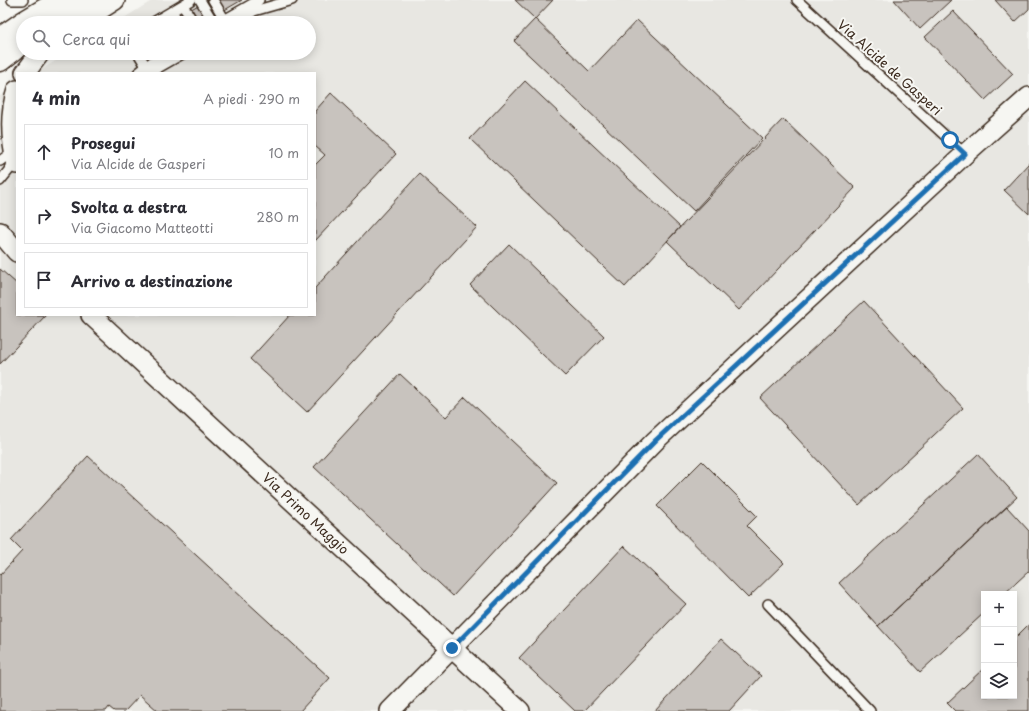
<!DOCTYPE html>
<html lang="it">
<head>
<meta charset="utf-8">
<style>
  :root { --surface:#fff; --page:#f7f7f7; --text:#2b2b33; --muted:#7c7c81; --line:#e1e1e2 }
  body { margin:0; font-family:"Playpen Sans",sans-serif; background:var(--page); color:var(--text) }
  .controls { position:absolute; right:12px; bottom:12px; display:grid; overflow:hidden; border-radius:0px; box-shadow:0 2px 10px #0003 }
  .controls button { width:36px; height:36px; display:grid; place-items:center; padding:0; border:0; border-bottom:1px solid var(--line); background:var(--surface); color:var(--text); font:20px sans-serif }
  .stop { position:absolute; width:12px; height:12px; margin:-9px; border:3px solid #1f6fb2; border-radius:50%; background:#fff }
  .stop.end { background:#1f6fb2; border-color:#fff; box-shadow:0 1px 4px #0008 }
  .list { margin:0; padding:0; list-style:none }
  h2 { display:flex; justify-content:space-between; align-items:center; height:52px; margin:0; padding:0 16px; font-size:17px }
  h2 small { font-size:13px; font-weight:400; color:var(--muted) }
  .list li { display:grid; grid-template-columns:26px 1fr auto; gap:12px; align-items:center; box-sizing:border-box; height:56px; margin:0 8px 8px; padding:0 8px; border:1px solid var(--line); border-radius:0px }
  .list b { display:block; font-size:15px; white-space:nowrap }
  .list p { margin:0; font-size:13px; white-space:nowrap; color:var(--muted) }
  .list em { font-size:13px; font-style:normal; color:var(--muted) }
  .icon { flex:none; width:22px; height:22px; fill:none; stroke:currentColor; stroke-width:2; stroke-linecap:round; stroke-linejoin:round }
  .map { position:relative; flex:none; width:1029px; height:711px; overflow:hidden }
  .search { position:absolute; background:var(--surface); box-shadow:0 2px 10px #0003; left:16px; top:16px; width:300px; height:44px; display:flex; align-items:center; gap:10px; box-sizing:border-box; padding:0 14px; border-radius:22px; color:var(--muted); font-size:15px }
  .panel { position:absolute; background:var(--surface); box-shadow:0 2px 10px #0003; left:16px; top:72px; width:300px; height:244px; border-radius:0px }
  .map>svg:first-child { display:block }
</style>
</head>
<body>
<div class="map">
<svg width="1029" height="711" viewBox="0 0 1029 711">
  <rect width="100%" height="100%" fill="#f6f6f2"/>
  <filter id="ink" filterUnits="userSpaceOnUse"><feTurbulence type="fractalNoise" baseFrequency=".025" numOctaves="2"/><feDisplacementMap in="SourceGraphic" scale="8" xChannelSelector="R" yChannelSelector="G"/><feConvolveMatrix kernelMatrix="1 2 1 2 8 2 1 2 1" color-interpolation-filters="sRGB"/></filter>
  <g filter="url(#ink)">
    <path fill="#e8e7e2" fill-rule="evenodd" d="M153,0H1029V711H0V96L17,85V315H315V73H36L68,53H309V23H116ZM984,594H1014V696H984Z"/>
    <path fill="#c8c3be" stroke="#3b2a1e" d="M207,0H242L202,23H167Z
      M515,0H553L535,19Z
      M894,0H951L920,29Z
      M995,0H1029V9L1015,22Z
      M953,11L1013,74L985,100L925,37Z
      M535,19L589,71L637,20L762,138L694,211L514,41Z
      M525,81L680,227L625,287L470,139Z
      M331,93L396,154L315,241V165L325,155L315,146V111Z
      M783,119L855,188L739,310L667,241Z
      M1029,163V214L1004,190Z
      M419,174L477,227L307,412L250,359L290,315H315V288Z
      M509,244L604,336L565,376L470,285Z
      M0,269L17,284V315H46L0,364Z
      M864,301L963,408L859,505L760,398Z
      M400,374L446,417L465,397L557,483L453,596L314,467Z
      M978,454L1017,497L878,626L839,583Z
      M88,456L330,678L300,711H158L140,695L125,711H114L109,707L106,711H0V575L22,551L11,540Z
      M702,461L757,516L747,526L784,563L748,598L657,506Z
      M1007,507L1029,531V571L1004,594H984V613L920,672L878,626Z
      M624,546L686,604L584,711H575L519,658Z
      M1029,624V711H955L947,703L984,668V696H1014V639Z
      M721,639L761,676L729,711H655Z"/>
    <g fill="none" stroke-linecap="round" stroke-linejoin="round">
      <g stroke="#3b2a1e" stroke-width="12">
        <path id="service" d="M12,0H23
          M200,0L214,23
          M213,0L225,20
          M797,0L965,154
          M183,5L194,23
          M172,11L179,23
          M152,23L191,0
          M219,23L259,0
          M235,23L254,11L292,0
          M138,53L149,71
          M138,73L153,61L168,53
          M149,73L184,53
          M0,161L15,150
          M0,181L9,170L12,158
          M768,604L870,711"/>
      </g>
      <g stroke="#3b2a1e" stroke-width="22">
        <path id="minor" d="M79,23L115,0
          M25,73L40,53
          M17,90C9,114 11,140 17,164
          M0,232L17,252
          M91,315L520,711
          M390,711L656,440L965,154L1029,97"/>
      </g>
      <g stroke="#3b2a1e" stroke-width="25">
        <path id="tertiary" d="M23,23L43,11L63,0
          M54,23L94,0
          M0,39L23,23
          M0,60L23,42"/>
      </g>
      <use href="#service" stroke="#f6f6f2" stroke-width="9"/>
      <use href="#minor" stroke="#f6f6f2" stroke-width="19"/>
      <use href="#tertiary" stroke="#f6f6f2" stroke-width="22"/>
    </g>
  </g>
  <g fill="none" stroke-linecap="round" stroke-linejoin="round" filter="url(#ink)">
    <path stroke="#1f6fb2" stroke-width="5" d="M452,648L656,440L965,154L950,140"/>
  </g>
  <g text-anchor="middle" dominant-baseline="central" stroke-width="4" stroke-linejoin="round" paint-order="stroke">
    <g font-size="13" fill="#3b2a1e" stroke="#f6f6f2">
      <text transform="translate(890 67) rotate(42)">Via Alcide de Gasperi</text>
      <text transform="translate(306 513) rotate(43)">Via Primo Maggio</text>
    </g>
  </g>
</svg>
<div class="controls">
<button>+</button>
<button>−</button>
<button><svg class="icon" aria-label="layers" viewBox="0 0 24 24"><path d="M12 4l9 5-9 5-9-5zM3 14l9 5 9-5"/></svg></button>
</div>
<div class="stop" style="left:950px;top:140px"></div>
<div class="stop end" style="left:452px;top:648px"></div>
<div class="search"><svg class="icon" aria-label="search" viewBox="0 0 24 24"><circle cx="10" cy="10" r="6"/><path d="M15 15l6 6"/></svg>Cerca qui</div>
<section class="panel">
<h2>4 min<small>A piedi · 290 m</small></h2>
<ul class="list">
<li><svg class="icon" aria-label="ahead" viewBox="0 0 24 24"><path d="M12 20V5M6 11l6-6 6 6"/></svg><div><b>Prosegui</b><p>Via Alcide de Gasperi</p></div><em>10 m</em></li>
<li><svg class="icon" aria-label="right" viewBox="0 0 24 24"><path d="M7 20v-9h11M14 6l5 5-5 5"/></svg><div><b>Svolta a destra</b><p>Via Giacomo Matteotti</p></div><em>280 m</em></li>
<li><svg class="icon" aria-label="arrive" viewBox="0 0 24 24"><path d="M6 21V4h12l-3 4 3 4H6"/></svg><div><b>Arrivo a destinazione</b></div></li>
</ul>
</section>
</div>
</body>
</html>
